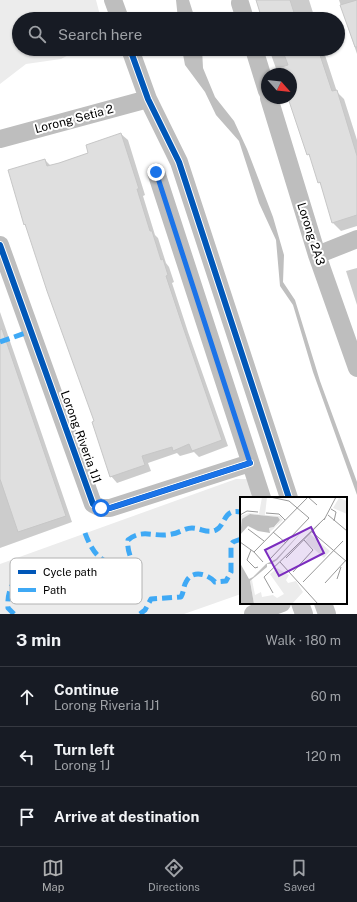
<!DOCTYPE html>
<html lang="en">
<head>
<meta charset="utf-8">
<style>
  :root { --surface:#171b24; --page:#20242c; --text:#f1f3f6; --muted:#9ea1a6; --line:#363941; --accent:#adaeaf }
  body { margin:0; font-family:"Public Sans",sans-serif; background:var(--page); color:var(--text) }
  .compass { position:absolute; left:261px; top:68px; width:36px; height:36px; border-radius:50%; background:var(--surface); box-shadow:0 1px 3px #0004; rotate:117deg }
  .stop { position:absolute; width:12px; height:12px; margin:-9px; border:3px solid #1a73e8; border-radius:50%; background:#fff }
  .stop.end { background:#1a73e8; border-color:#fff; box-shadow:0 1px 4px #0008 }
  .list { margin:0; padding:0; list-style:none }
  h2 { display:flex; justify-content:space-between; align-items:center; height:52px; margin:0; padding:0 16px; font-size:17px }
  h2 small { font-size:13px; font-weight:400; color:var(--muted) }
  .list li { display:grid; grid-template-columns:26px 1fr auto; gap:12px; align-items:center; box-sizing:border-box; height:60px; padding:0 16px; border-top:1px solid var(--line) }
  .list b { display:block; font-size:15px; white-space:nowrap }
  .list p { margin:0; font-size:13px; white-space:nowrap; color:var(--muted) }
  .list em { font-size:13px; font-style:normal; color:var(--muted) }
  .icon { flex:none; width:22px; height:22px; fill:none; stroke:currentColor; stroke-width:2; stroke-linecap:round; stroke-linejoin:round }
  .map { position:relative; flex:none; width:357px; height:614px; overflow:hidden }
  .search { position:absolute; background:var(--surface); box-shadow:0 1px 3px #0004; left:12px; right:12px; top:12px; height:44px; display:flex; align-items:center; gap:10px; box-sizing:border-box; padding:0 14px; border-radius:22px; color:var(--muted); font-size:15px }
  .sheet { height:232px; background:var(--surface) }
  nav { display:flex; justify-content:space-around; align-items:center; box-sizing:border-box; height:56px; border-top:1px solid var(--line); background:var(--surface); font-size:11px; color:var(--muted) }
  nav a { display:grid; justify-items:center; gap:2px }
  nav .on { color:var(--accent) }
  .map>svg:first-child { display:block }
</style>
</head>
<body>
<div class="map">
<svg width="357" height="614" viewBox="0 0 357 614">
  <rect width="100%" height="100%" fill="#fff"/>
  <path fill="#ececec" d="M0,0H96L101,19H19V49H80L61,59L26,64L0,84Z
    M236,479H248L262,498H241V594L184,614H0V564Z"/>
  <path fill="#bfbfbf" d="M176,0H189L195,19H178Z
    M182,49H202L203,68L215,97L234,121L247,149L273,217L284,255L283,282L295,300L320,381L357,482V495L313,372L293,305L280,286L276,240L259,203L239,141L216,115L205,92L185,65Z"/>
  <path fill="#0003" d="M256,0H309L315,19H263Z
    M339,0H357V54Z
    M269,49H323L337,92L344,99L357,140V226L341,231L333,223L321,185L319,182L311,158L308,154L289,98H291V74H278Z
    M121,134L128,140L145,195L143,196L155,235L158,238L166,263L169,267L174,282L172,283L188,332L228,446L199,457L194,452L180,456L177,453L148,463L151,471L117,483L111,476L95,422L27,227L25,224L45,160L51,166L89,153Z
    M357,268V305L346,271Z
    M0,312L72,522L0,548Z"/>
  <path fill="#dfdfdf" stroke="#c7c7c7" d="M256,0H290L296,19H262Z
    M357,0V47H355L340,5Z
    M282,49H318L332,91L337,90L357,156V215L332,223L320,182L318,183L309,154L307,155L288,98H291V74H280L278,68L288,65Z
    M121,133L139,189H137L150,231H152L161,260L163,259L168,275L166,276L182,324L222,440L192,451L189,444L173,451L172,447L142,456L145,465L110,477L92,422L94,421L47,291L25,224L24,225L8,170L45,159L47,166L59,163L88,153L86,145Z
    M2,329L66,516L18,532L0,479V330Z"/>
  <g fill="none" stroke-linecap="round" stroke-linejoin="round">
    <path stroke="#bebebe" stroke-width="18" d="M113,0L120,19
      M240,3L245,19
      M130,49L148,99L179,162L289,498
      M254,49L267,91
      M269,98L317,255L357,368
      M0,139L148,99
      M156,172L262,498
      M0,245L93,504L101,508H110L250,463
      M317,255L357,239
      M300,603L304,614
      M323,603L327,614
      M253,614L282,603"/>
    <path stroke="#3fa9f5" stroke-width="5" stroke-dasharray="10 5" stroke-linecap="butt" d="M0,342L31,331
      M85,533C95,560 107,567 135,566
      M14,614L8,608C6,578 26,567 54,568C59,568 66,568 72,571C82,577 87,592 98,597C106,601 116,600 125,598C151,576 125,562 128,540C142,528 155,538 172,534C179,533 185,528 192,528C201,528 207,534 216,530C226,525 223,508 241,512
      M140,614L145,610L151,599L181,597C184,592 183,587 186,582C192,569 208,574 215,582L226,581L231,572V545L233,542L241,539"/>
    <g stroke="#fff" stroke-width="8">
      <path id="cycleway" d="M130,49L148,99L179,162L289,498
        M0,245L93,504L101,508H110L250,463"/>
    </g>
    <use href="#cycleway" stroke="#0057b8" stroke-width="6"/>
  </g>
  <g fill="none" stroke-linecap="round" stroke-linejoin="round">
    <path stroke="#1a73e8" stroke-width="5" d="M101,508H110L250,463L156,172"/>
  </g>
  <g text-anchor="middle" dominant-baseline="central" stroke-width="4" stroke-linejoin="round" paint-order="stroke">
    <g font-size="12" fill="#000" stroke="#fff">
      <text transform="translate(74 119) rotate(-15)">Lorong Setia 2</text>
      <text transform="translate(311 234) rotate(72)">Lorong 2A3</text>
      <text transform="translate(81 437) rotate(70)">Lorong Riveria 1J1</text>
    </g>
  </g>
  <g transform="translate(240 497)">
    <rect width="107" height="107" fill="#fff"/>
    <path d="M22,0H27L25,18L40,19L43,23L30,35L29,31L35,30L40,23L38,20L10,17L0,30V19L9,16L19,17ZM99,1L107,4V17L93,11ZM70,37L90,54L84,61L65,44ZM37,71L49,78L46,83L48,86L56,84L63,95L52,107H14L10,84L12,83L15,98L21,95L22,100L33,98L37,101L44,97L30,77Z" fill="#ececec"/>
    <path d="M10,17L38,20L40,23L34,30L29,31L30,36L18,34L8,29L0,38L2,22ZM64,32L37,63L31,67H27V70L10,84L14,107H1L0,66L9,82L13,80L26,67L36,62Z" fill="#bfbfbf"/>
    <path fill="none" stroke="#999" stroke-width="1" d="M68,0L77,8M91,12L96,15L94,24M26,16L39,17L45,23M0,18L7,14L18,15M88,18L107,34M84,23L96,0M8,32L24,44M33,35L46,46M72,35L107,65M0,45L14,55L23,65M11,53L7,63L15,71L18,70M14,55L68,0M46,61L80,26M30,62L69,21L49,4L30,0M40,65L78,107M53,75L73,53L64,43M97,82L101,70M63,85L103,44M85,86L107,62M33,96L24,80L85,21"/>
    <path fill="#7b2cbf" fill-opacity="0.15" stroke="#7b2cbf" stroke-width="2" d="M71,30L84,56L39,79L25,53Z"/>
    <rect width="107" height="107" fill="none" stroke="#000" stroke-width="2"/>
  </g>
  <rect x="10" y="558" width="132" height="46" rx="6" fill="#fff" stroke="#b2b2b2" stroke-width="1"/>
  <rect x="18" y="570" width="18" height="4" fill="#0057b8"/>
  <rect x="18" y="588" width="18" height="4" fill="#3fa9f5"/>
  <g font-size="11" fill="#000">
    <text x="43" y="576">Cycle path</text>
    <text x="43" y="594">Path</text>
  </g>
</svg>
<svg class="compass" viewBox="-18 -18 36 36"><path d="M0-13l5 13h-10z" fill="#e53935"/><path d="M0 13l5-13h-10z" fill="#9ea1a6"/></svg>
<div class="stop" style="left:101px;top:508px"></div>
<div class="stop end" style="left:156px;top:172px"></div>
<div class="search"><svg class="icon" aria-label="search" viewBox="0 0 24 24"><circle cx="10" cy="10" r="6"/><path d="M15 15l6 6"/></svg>Search here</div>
</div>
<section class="sheet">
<h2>3 min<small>Walk · 180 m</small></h2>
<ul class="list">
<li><svg class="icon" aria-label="ahead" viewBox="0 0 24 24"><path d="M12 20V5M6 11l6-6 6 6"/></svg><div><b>Continue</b><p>Lorong Riveria 1J1</p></div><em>60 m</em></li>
<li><svg class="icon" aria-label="left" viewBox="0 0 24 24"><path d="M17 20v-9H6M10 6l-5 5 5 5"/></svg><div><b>Turn left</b><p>Lorong 1J</p></div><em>120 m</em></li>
<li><svg class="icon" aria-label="arrive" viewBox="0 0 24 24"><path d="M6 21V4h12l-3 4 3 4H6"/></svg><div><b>Arrive at destination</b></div></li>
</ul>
</section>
<nav>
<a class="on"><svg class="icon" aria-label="map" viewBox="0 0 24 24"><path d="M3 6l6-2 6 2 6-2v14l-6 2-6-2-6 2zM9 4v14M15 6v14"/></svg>Map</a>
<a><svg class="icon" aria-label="directions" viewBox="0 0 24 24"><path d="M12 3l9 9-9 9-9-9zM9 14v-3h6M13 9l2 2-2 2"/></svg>Directions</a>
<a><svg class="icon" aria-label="saved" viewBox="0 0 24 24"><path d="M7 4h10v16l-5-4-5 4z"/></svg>Saved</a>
</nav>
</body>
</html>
